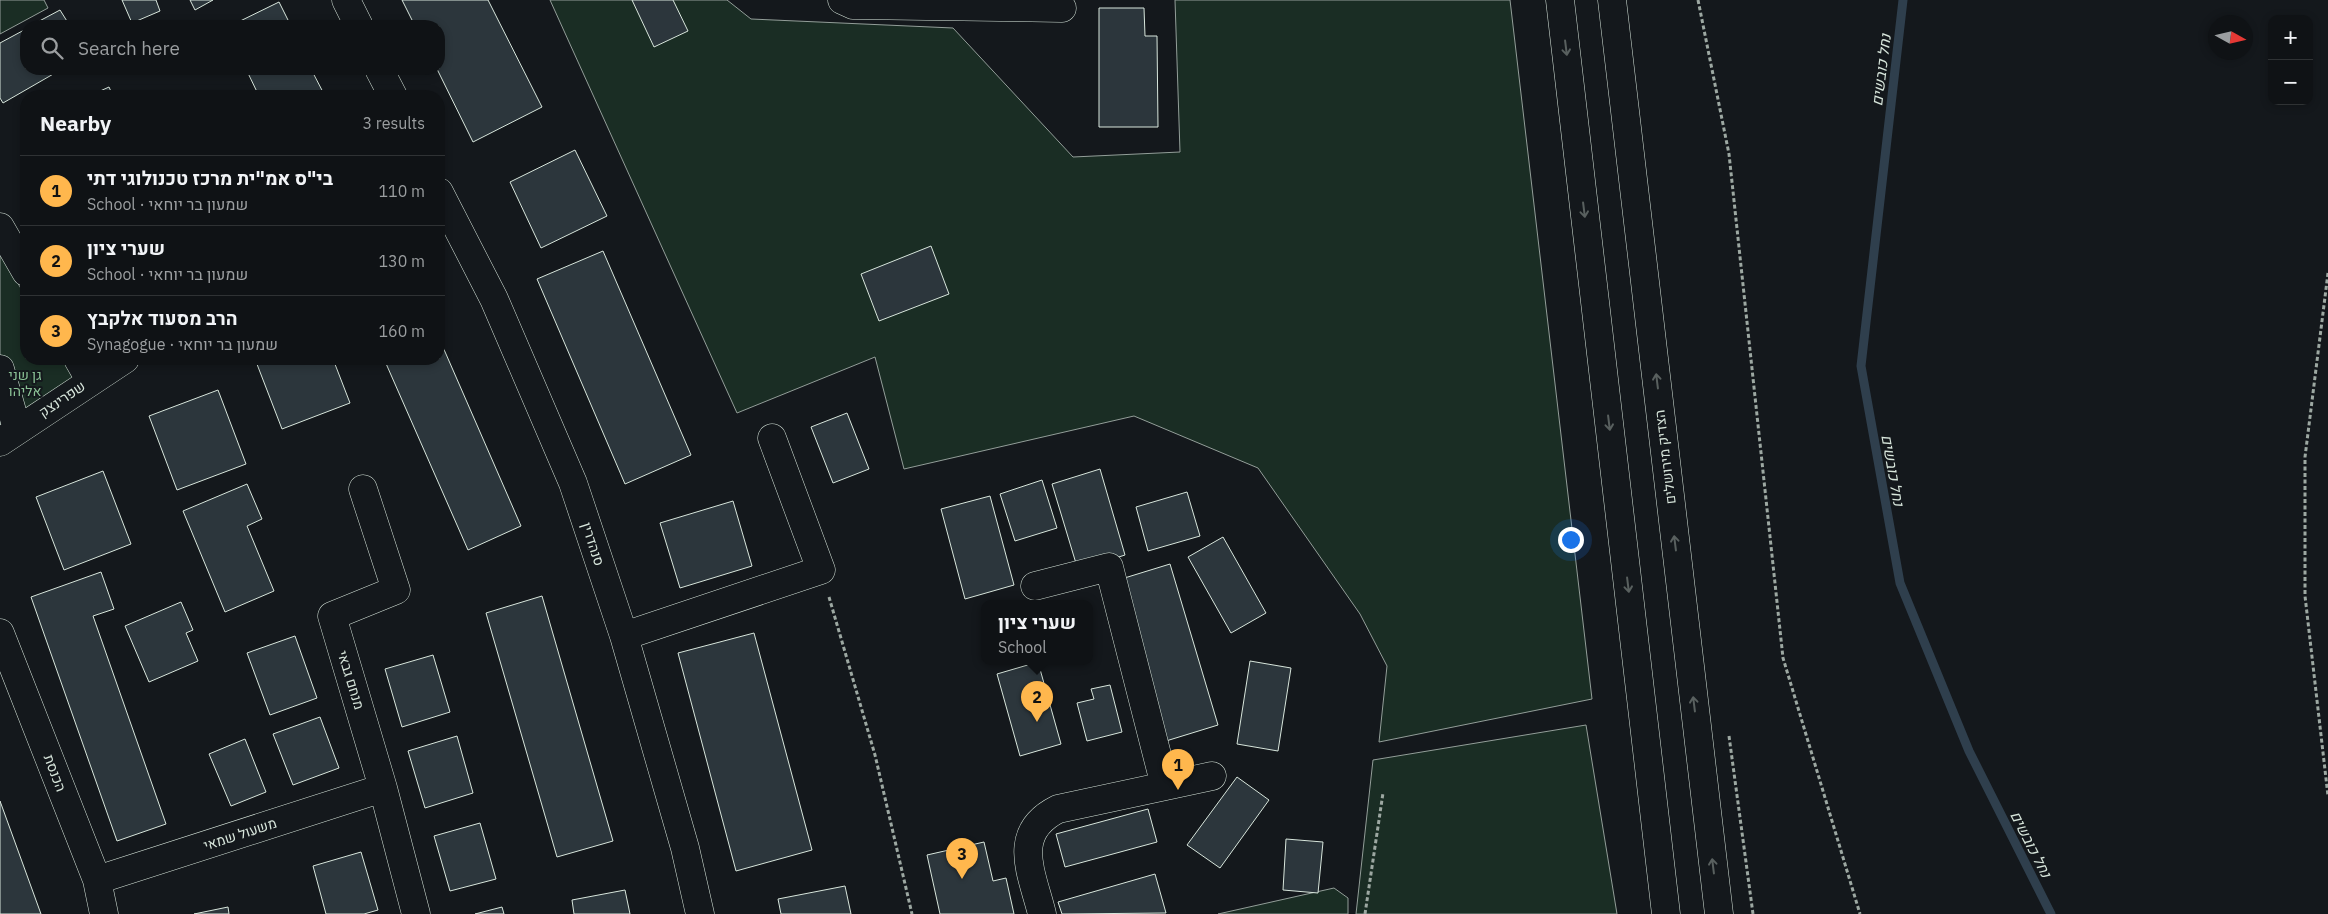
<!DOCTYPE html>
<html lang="en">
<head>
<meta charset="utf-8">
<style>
  :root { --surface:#0f1215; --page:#181b1e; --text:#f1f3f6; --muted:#9b9ea0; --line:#2f3234; --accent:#ffb74d }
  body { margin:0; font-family:"IBM Plex Sans",Heebo,sans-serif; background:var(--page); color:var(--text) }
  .controls { position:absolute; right:15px; top:15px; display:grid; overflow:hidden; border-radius:10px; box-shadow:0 2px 8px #0003 }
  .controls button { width:45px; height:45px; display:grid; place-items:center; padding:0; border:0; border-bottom:1px solid var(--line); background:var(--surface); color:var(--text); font:25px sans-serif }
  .compass { position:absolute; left:2208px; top:15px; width:45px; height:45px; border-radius:50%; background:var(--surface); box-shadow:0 2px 8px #0003; rotate:98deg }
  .you { position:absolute; left:1570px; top:539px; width:18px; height:18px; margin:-12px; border:4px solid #fff; border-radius:50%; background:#1a73e8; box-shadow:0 0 0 8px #1a73e833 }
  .badge { display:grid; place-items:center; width:32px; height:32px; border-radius:50%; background:var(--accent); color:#111; font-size:16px; font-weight:700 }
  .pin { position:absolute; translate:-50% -41px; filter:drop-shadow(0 1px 2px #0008) }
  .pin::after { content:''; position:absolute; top:26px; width:18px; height:15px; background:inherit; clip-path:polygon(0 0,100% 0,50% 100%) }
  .popup { position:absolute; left:981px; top:600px; width:112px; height:65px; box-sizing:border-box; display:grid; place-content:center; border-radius:10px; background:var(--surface); filter:drop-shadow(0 1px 4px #0005); font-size:16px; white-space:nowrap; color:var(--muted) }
  .popup b { font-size:19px; color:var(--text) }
  .popup::after { content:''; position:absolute; left:50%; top:100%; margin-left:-10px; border:10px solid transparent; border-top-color:var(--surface) }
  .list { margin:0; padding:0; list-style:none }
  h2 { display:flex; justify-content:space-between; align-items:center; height:65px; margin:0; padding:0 20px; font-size:21px }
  h2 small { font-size:16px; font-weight:400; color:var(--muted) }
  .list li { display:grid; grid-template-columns:32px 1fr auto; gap:15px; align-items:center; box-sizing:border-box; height:70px; padding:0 20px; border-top:1px solid var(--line) }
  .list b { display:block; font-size:19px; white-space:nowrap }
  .list p { margin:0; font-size:16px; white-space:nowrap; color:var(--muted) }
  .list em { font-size:16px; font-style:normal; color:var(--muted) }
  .icon { flex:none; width:28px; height:28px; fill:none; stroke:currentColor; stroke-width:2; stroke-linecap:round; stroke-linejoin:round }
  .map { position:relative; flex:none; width:2328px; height:914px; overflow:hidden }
  .search { position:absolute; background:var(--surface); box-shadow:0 2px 8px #0003; left:20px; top:20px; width:425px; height:55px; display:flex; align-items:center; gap:12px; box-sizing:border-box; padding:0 18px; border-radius:20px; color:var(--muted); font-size:19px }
  .panel { position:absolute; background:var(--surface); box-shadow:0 2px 8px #0003; left:20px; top:90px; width:425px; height:275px; border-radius:20px }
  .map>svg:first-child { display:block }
</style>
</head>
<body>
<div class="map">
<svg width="2328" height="914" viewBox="0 0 2328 914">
  <rect width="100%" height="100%" fill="#14181c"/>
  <path fill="#1a2d24" stroke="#939e99" d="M0,0H44L48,8L0,34Z
    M550,0H727L751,19L953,28L1073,157L1180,152L1175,0H1510L1592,699L1379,742L1387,666L1360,614L1258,468L1134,416L904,469L875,357L737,413Z
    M0,253L26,297V359H63L76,382L0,429Z
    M1586,725L1617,914H1356L1373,760Z
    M1334,888L1348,898V914H1218Z"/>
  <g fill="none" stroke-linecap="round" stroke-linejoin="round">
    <path stroke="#2f3f4d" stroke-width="9" d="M1903,0L1861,366L1900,583L1969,751L2051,914"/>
  </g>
  <path fill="#2c363c" stroke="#d8e6dc" d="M122,0H156L160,11L132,23Z
    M190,0H213L195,10Z
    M402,0H488L542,107L473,142L437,69H439V26H415Z
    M632,0H673L688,31L654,47Z
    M279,2L291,26H230Z
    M1099,8H1144L1145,36H1157L1158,127H1099Z
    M60,10L70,26H30Z
    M26,29V69H62L3,103L0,98V43Z
    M246,69H311L325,96H259Z
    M109,87L113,96H89Z
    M575,150L607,216L541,248L510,182Z
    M931,246L949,294L879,321L861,274Z
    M603,251L691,455L625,484L537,279Z
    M439,338L521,526L468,550L384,359H439Z
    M255,359H333L350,403L282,429Z
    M218,390L246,464L177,490L149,416Z
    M847,413L869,469L833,483L811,427Z
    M1100,469L1125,555L1078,570L1052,484Z
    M103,471L131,544L64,570L36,497Z
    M1042,480L1057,528L1015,541L1000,494Z
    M247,484L262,519L247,526L274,591L225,612L183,511Z
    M1187,492L1200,536L1148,551L1136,507Z
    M990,496L1014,585L965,599L941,509Z
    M733,501L752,566L680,588L660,523Z
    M1223,537L1266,613L1231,633L1188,557Z
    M1170,564L1218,725L1166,741L1118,580Z
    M101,572L114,609L93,616L166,824L117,841L31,597Z
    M542,596L613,841L557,857L486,613Z
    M181,602L193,630L186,633L198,661L149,682L125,626Z
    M754,633L812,850L736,871L678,653Z
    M295,636L317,698L270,715L247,653Z
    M433,655L450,712L402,727L385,669Z
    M1250,661L1291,668L1278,751L1237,744Z
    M1038,662L1061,744L1020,756L997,674Z
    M1110,685L1122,732L1087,741L1077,703L1094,699L1091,689Z
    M320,717L339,768L293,785L273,734Z
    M457,736L473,793L425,808L408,751Z
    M245,739L266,792L231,806L209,754Z
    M1237,777L1269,800L1220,868L1187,845Z
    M0,801L41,914H0Z
    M1148,809L1157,842L1065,867L1056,834Z
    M480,823L496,879L450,891L434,836Z
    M1286,839L1323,842L1318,893L1283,890Z
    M984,842L993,881L1006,878L1014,914H940L927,855Z
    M361,852L378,910L364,914H326L313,866Z
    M1155,874L1166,913L1062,914L1058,902Z
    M845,886L851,914H781L778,899Z
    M625,890L630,914H574L572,900Z
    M228,907L229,914H194Z
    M502,907L504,914H475Z"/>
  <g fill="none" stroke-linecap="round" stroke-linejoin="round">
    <g stroke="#d8e6dc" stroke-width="29">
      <path id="minor" d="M346,0L359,26
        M842,0L853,5L1062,8
        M379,69L393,96
        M439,192L494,299L573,483L624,636L685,848L700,914
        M0,227L26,272
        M78,359L90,380
        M0,369L17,429
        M0,442L125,359
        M363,489L396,590L332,616L383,788L416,914
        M1035,586L1109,567L1165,786
        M0,633L97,880L104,914
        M624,636L821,570L772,438
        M97,880L383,788
        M1042,914C1032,873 1010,833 1058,809L1212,776"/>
    </g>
    <g stroke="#d8e6dc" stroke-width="29">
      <path id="major" d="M1560,0L1666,914
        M1612,0L1719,914"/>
    </g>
    <path stroke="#9da8a2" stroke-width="3" stroke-dasharray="4 2.5" stroke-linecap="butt" d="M1698,0L1729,154L1783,658L1860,914
      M2328,273L2305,457V596L2328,796
      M829,597L875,755L912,914
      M1729,736L1753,914
      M1365,914L1383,793"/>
    <use href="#minor" stroke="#14181c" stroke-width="28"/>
    <use href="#major" stroke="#14181c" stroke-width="28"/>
  </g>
  <defs><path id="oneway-shaft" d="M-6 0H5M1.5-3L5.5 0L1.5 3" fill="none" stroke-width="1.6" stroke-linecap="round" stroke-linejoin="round" transform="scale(1.25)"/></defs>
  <g stroke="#59605f">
    <use href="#oneway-shaft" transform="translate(1566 48) rotate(83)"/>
    <use href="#oneway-shaft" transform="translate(1584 210) rotate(83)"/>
    <use href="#oneway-shaft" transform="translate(1657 381) rotate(-97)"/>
    <use href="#oneway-shaft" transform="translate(1609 423) rotate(83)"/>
    <use href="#oneway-shaft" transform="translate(1675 543) rotate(-97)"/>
    <use href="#oneway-shaft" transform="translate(1628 585) rotate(83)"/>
    <use href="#oneway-shaft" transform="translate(1694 704) rotate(-97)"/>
    <use href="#oneway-shaft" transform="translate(1713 866) rotate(-97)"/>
  </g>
  <g text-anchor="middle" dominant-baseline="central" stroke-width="4" stroke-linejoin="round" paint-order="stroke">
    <g font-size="14" fill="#8ac095" stroke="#14181c">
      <text x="25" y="375">גן שני<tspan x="25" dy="16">אליהו</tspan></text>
    </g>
    <g font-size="14" fill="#d8e6dc" stroke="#14181c">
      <text transform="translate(62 399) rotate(-34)">שפרינצק</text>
      <text transform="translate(1665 457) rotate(-97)">הצדיק מירושלים</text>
      <text transform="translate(593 544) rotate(72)">סנהדרין</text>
      <text transform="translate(351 680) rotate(73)">מנחם גבאי</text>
      <text transform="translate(55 773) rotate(69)">הכנסת</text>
      <text transform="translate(240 834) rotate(-18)">משעול שמאי</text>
    </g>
    <g font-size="15" font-style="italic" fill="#d8e6dc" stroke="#14181c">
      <text transform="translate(1881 70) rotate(-83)">נחל כובשים</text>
      <text transform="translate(1893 470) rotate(80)">נחל כובשים</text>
      <text transform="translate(2031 844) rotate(63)">נחל כובשים</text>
    </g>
  </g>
</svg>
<div class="controls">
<button>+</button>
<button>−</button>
</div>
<svg class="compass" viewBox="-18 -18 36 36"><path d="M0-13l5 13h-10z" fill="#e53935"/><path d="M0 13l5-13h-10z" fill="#9b9ea0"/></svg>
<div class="you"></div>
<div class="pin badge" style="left:1178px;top:790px">1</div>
<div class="pin badge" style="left:1037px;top:722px">2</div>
<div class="popup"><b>שערי ציון</b>School</div>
<div class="pin badge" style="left:962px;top:879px">3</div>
<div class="search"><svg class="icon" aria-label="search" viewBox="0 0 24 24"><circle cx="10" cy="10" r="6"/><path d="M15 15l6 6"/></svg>Search here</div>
<section class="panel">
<h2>Nearby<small>3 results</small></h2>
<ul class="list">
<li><span class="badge">1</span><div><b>בי&quot;ס אמ&quot;ית מרכז טכנולוגי דתי</b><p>School · שמעון בר יוחאי</p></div><em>110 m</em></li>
<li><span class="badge">2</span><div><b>שערי ציון</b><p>School · שמעון בר יוחאי</p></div><em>130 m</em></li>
<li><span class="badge">3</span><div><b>הרב מסעוד אלקבץ</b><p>Synagogue · שמעון בר יוחאי</p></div><em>160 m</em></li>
</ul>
</section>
</div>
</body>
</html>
